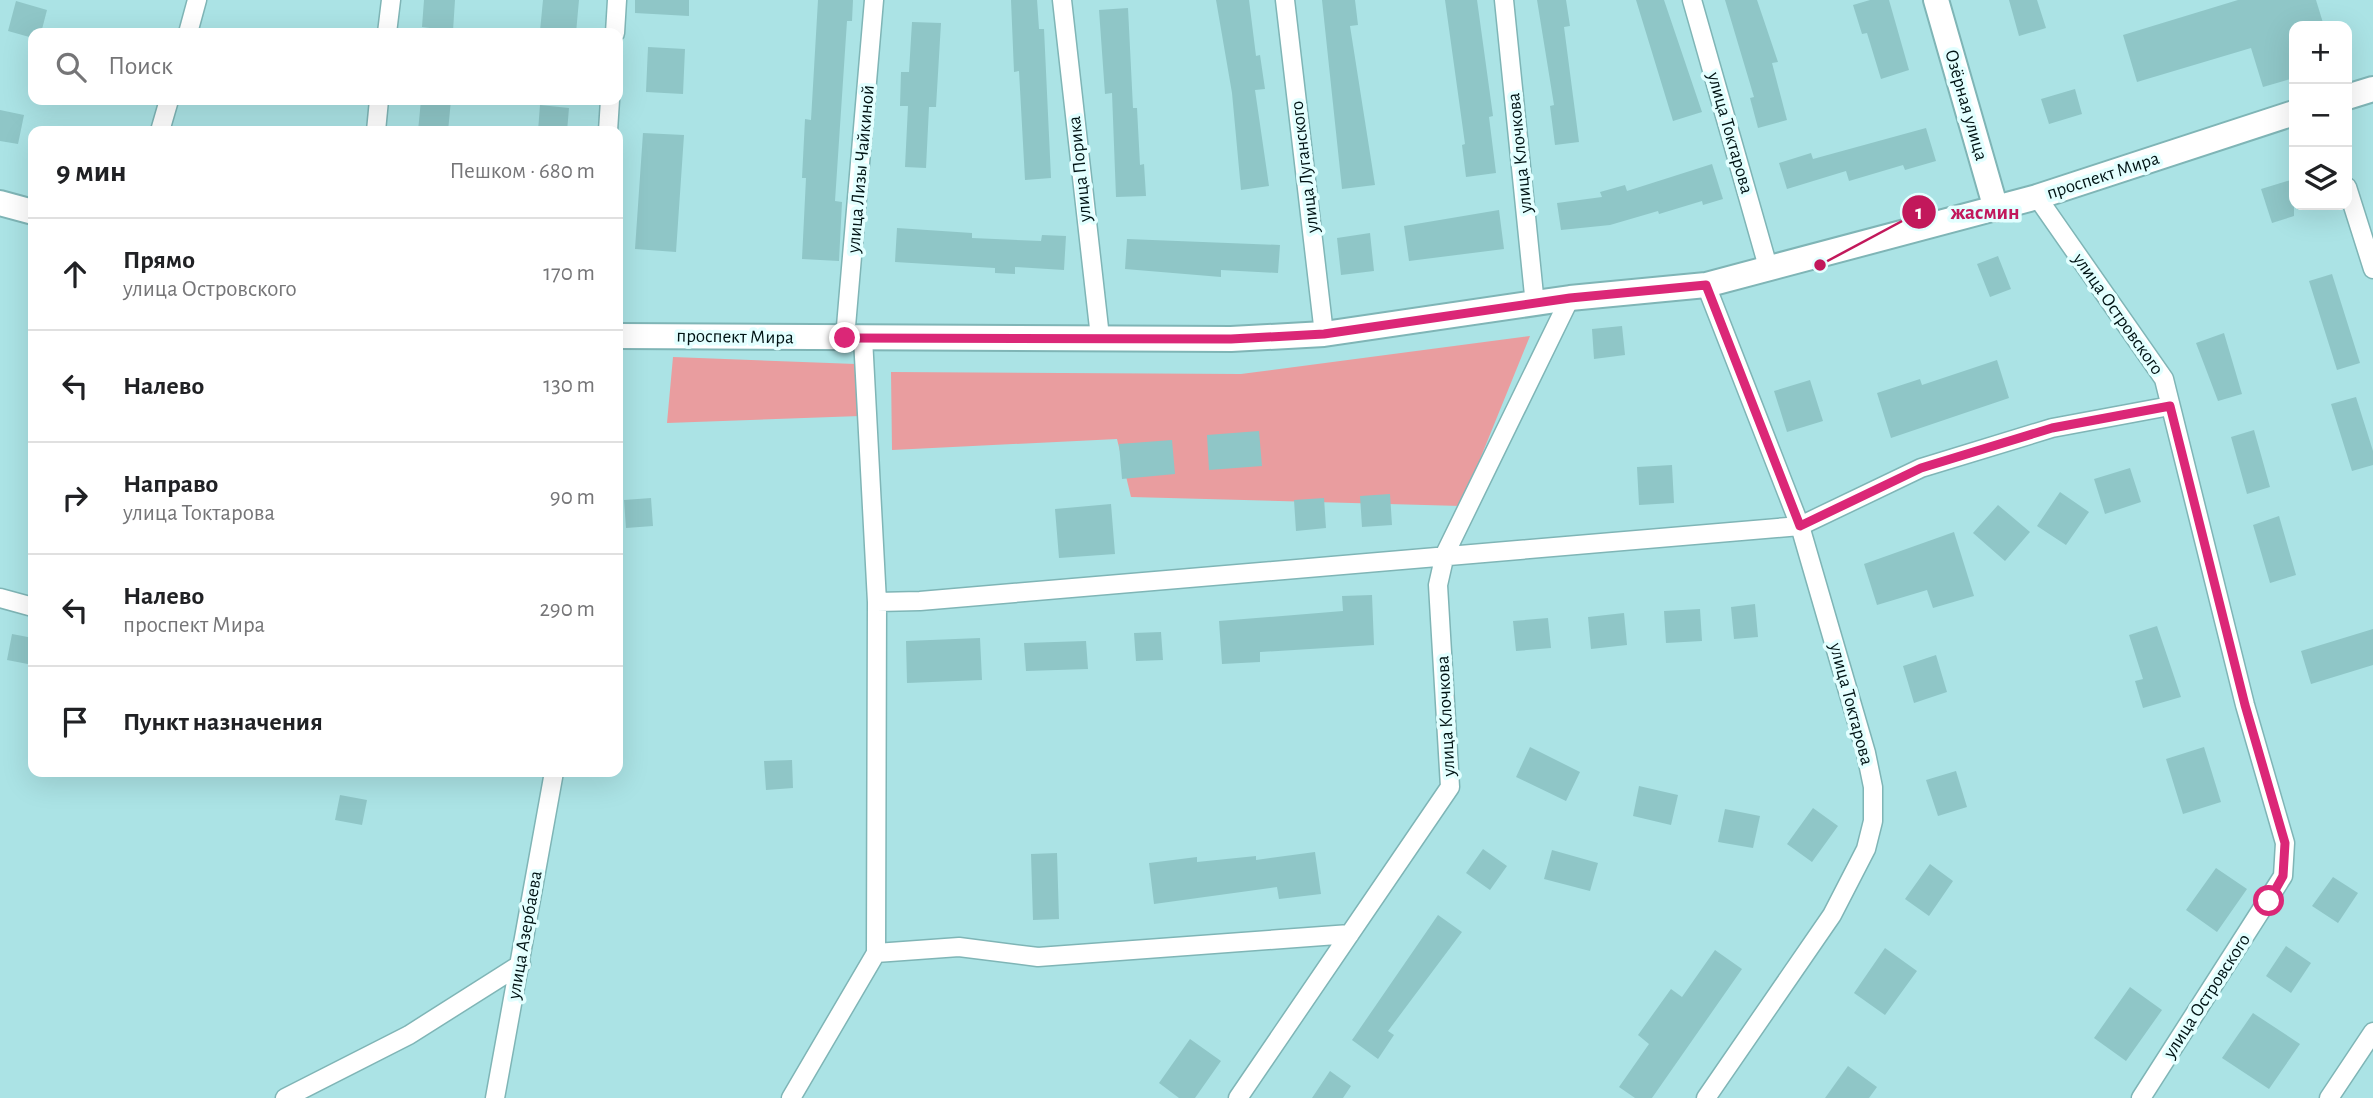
<!DOCTYPE html>
<html lang="ru">
<head>
<meta charset="utf-8">
<style>
  :root { --surface:#fff; --page:#f6f6f6; --text:#202124; --muted:#757577; --line:#e0e0e0 }
  body { margin:0; font-family:"Alegreya Sans",sans-serif; background:var(--page); color:var(--text) }
  .controls { position:absolute; right:21px; top:21px; display:grid; overflow:hidden; border-radius:14px; box-shadow:0 7px 28px #0002 }
  .controls button { width:63px; height:63px; display:grid; place-items:center; padding:0; border:0; border-bottom:2px solid var(--line); background:var(--surface); color:var(--text); font:35px sans-serif }
  .stop { position:absolute; width:21px; height:21px; margin:-16px; border:5px solid #db2777; border-radius:50%; background:#fff }
  .stop.end { background:#db2777; border-color:#fff; box-shadow:0 2px 7px #0008 }
  .list { margin:0; padding:0; list-style:none }
  h2 { display:flex; justify-content:space-between; align-items:center; height:91px; margin:0; padding:0 28px; font-size:30px }
  h2 small { font-size:23px; font-weight:400; color:var(--muted) }
  .list li { display:grid; grid-template-columns:46px 1fr auto; gap:21px; align-items:center; box-sizing:border-box; height:112px; padding:0 28px; border-top:2px solid var(--line) }
  .list b { display:block; font-size:26px; white-space:nowrap }
  .list p { margin:0; font-size:23px; white-space:nowrap; color:var(--muted) }
  .list em { font-size:23px; font-style:normal; color:var(--muted) }
  .icon { flex:none; width:38px; height:38px; fill:none; stroke:currentColor; stroke-width:2; stroke-linecap:round; stroke-linejoin:round }
  .map { position:relative; flex:none; width:2373px; height:1098px; overflow:hidden }
  .search { position:absolute; background:var(--surface); box-shadow:0 7px 28px #0002; left:28px; top:28px; width:595px; height:77px; display:flex; align-items:center; gap:18px; box-sizing:border-box; padding:0 24px; border-radius:14px; color:var(--muted); font-size:26px }
  .panel { position:absolute; background:var(--surface); box-shadow:0 7px 28px #0002; left:28px; top:126px; width:595px; height:651px; border-radius:14px }
  .map>svg:first-child { display:block }
</style>
</head>
<body>
<div class="map">
<svg width="2373" height="1098" viewBox="0 0 2373 1098">
  <rect width="100%" height="100%" fill="#abe3e5"/>
  <path fill="#e99d9f" d="M1530,336L1461,506L1131,497L1117,439L892,450L891,372L1241,374Z
    M673,357L856,364L860,416L667,423Z"/>
  <path fill="#8fc6c7" d="M424,0H455L453,31L422,27Z
    M543,0H579L576,33L540,31Z
    M635,0H689V16L635,13Z
    M818,0H853L852,21H847L835,201L842,202L839,261L802,259L806,178H802L805,119L811,120Z
    M1011,0H1037L1039,29H1044L1051,178L1025,180L1019,71L1014,72Z
    M1216,0H1249L1256,56L1260,55L1265,89L1255,90L1269,186L1241,190L1232,93Z
    M1322,0H1355L1358,25L1350,26L1375,185L1342,189Z
    M1445,0H1477L1493,116L1489,117L1496,173L1466,177L1462,145L1465,144Z
    M1537,0H1566L1570,26L1564,27L1579,142L1555,145L1550,106L1554,105Z
    M1636,0H1664L1702,112L1673,121Z
    M1725,0H1757L1778,62L1772,63L1787,120L1758,128L1750,98L1754,97Z
    M1870,0H1889L1909,70L1881,79L1867,33L1862,34L1853,5Z
    M2009,0H2037L2046,28L2019,36Z
    M2238,0H2316L2324,26H2294V78L2263,87L2251,48L2137,82L2123,35Z
    M16,1L47,10L41,33H33V38L8,31Z
    M1128,8L1133,108H1137L1140,165L1144,164L1146,196L1116,197L1112,93L1105,94L1099,10Z
    M912,22L941,23L936,107H929L926,168L905,167L908,106H900L901,72H909Z
    M648,47L685,49L683,94L646,92Z
    M2075,89L2082,114L2049,124L2041,99Z
    M421,100H451L448,131H418Z
    M540,105L569,108L567,131H538Z
    M0,110L24,115L18,144L0,141Z
    M1926,128L1936,161L1905,170L1903,165L1849,181L1846,171L1787,189L1779,163L1811,153L1813,159Z
    M643,133L684,135L676,252L635,249Z
    M1712,164L1723,199L1703,205L1702,201L1659,214L1658,211L1610,225L1561,230L1557,203L1602,197L1600,192L1625,185L1627,191Z
    M2294,179V216L2272,223L2261,189Z
    M1499,210L1504,249L1409,261L1404,226Z
    M897,228L972,233V238L1041,241L1042,235L1066,236L1064,270L1015,267V274L995,273V268L895,262Z
    M1370,233L1374,271L1341,275L1337,238Z
    M1127,239L1280,245L1278,273L1221,270V277L1125,269Z
    M1998,256L2011,289L1990,297L1977,264Z
    M2332,274L2360,363L2337,370L2309,281Z
    M1622,326L1625,355L1594,359L1592,329Z
    M2224,333L2242,394L2218,401L2196,343Z
    M1997,360L2009,398L1891,438L1877,393L1920,379L1922,385Z
    M1810,380L1823,421L1787,432L1774,391Z
    M2356,397L2373,451V465L2352,471L2331,404Z
    M2254,430L2270,487L2247,494L2231,437Z
    M1259,431L1262,466L1209,470L1207,435Z
    M1172,440L1175,474L1122,479L1119,444Z
    M1672,465L1674,503L1639,505L1637,467Z
    M2130,468L2141,502L2105,514L2094,479Z
    M2060,492L2089,512L2066,545L2037,526Z
    M1390,494L1392,525L1362,527L1360,496Z
    M651,498L653,526L626,528L624,500Z
    M1324,498L1326,528L1296,531L1294,500Z
    M1111,504L1115,554L1059,558L1055,509Z
    M1998,505L2030,532L2005,561L1973,533Z
    M2279,516L2296,575L2270,583L2253,525Z
    M1954,532L1974,596L1933,608L1927,590L1877,605L1864,564Z
    M1372,595L1374,645L1260,652V662L1222,664L1219,621L1343,611L1342,596Z
    M1755,604L1758,637L1734,639L1731,607Z
    M1700,609L1702,641L1666,643L1664,611Z
    M1624,613L1627,645L1591,649L1588,617Z
    M1548,618L1551,648L1516,651L1513,621Z
    M2157,626L2181,697L2143,708L2135,681L2143,679L2129,635Z
    M2373,629V665L2311,684L2301,651Z
    M1161,632L1163,660L1136,661L1134,633Z
    M12,634L33,638V665L7,660Z
    M980,638L982,680L907,683L906,641Z
    M1086,641L1088,669L1026,671L1024,643Z
    M1936,655L1947,692L1914,703L1903,666Z
    M1530,747L1580,772L1566,801L1516,777Z
    M2204,747L2221,802L2183,814L2166,759Z
    M792,760L793,788L766,790L764,761Z
    M1956,771L1967,807L1938,816L1926,780Z
    M1639,786L1678,795L1671,825L1633,816Z
    M340,795L367,800L362,825L335,820Z
    M1813,808L1838,826L1812,862L1787,844Z
    M1725,809L1760,816L1753,848L1718,842Z
    M1483,849L1507,866L1490,890L1466,873Z
    M1552,850L1598,863L1590,891L1544,879Z
    M1315,852L1321,894L1279,899L1277,887L1154,904L1149,863L1197,857V862L1256,856V860Z
    M1057,853L1059,919L1033,920L1031,854Z
    M1930,864L1953,881L1929,916L1905,899Z
    M2216,868L2247,889L2217,932L2186,910Z
    M2333,877L2358,893L2338,923L2312,906Z
    M1438,915L1462,932L1388,1031L1394,1035L1378,1059L1352,1040Z
    M2286,946L2311,963L2291,993L2266,976Z
    M1885,948L1917,971L1885,1015L1854,993Z
    M1715,950L1742,969L1652,1098H1635L1619,1087L1649,1044L1638,1035L1671,989L1682,997Z
    M2130,987L2162,1010L2126,1061L2094,1038Z
    M2253,1013L2300,1044L2269,1089L2222,1058Z
    M1190,1039L1221,1061L1195,1098H1179L1159,1083Z
    M1848,1066L1877,1087L1869,1098H1825Z
    M1330,1071L1351,1086L1343,1098H1312Z"/>
  <g fill="none" stroke-linecap="round" stroke-linejoin="round">
    <g stroke="#7fb5b6" stroke-width="21">
      <path id="street" d="M1062,0L1100,337
        M1285,0L1324,334
        M1504,0L1535,305
        M1692,0L1768,267
        M188,33L197,0
        M387,33L391,0
        M615,33L617,0
        M160,131L169,100
        M376,131L379,100
        M608,131L610,100
        M2347,187L2373,269
        M2037,197L2164,379L2245,705L2285,843L2283,876L2141,1098
        M1706,285L1800,526L1866,753L1873,787V821L1866,849L1832,915L1706,1098
        M845,338L874,0
        M863,338L877,602L920,601L1800,526L1921,468L2052,428L2170,406
        M0,598L33,607
        M876,953L959,947L1038,957L1350,934
        M285,1098L409,1035L521,964
        M495,1098L554,772
        M791,1098L876,953L877,602
        M1238,1098L1450,787L1438,585L1445,554L1570,298
        M2329,1098L2373,1032"/>
    </g>
    <g stroke="#7fb5b6" stroke-width="28">
      <path id="secondary" d="M1936,0L1996,209
        M2347,97L2373,89
        M0,203L33,212
        M618,336L1231,339L1324,334L1570,298L1706,285L2037,197L2294,113"/>
    </g>
    <use href="#street" stroke="#fff" stroke-width="18"/>
    <use href="#secondary" stroke="#fff" stroke-width="24"/>
  </g>
  <g fill="none" stroke-linecap="round" stroke-linejoin="round">
    <path stroke="#db2777" stroke-width="9" d="M845,338L1231,339L1324,334L1570,298L1706,285L1800,526L1921,468L2052,428L2170,406L2245,705L2285,843L2283,876L2269,901"/>
  </g>
  <g text-anchor="middle" dominant-baseline="central" stroke-width="7" stroke-linejoin="round" paint-order="stroke">
    <g font-size="19" fill="#001314" stroke="#e3ffff">
      <text transform="translate(1966 105) rotate(74)">Озёрная улица</text>
      <text transform="translate(1730 133) rotate(74)">улица Токтарова</text>
      <text transform="translate(1520 153) rotate(-96)">улица Клочкова</text>
      <text transform="translate(1305 167) rotate(-97)">улица Луганского</text>
      <text transform="translate(861 169) rotate(-85)">улица Лизы Чайкиной</text>
      <text transform="translate(1080 169) rotate(-96)">улица Порика</text>
      <text transform="translate(2103 176) rotate(-18)">проспект Мира</text>
      <text transform="translate(2118 314) rotate(55)">улица Островского</text>
      <text transform="translate(735 337) rotate(1)">проспект Мира</text>
      <text transform="translate(1851 704) rotate(75)">улица Токтарова</text>
      <text transform="translate(1446 716) rotate(-93)">улица Клочкова</text>
      <text transform="translate(525 935) rotate(-80)">улица Азербаева</text>
      <text transform="translate(2207 996) rotate(-57)">улица Островского</text>
    </g>
  </g>
  <path fill="none" stroke="#c2185b" stroke-width="2.5" d="M1820 265L1919 212"/>
  <g fill="#c2185b" stroke="#e3ffff" stroke-width="2.5">
    <circle cx="1820" cy="265" r="7"/>
    <circle cx="1919" cy="212" r="18"/>
  </g>
  <g font-size="21" text-anchor="middle" font-weight="bold" fill="#fff">
    <text x="1919" y="219">1</text>
  </g>
  <g font-size="21" text-anchor="middle" font-weight="bold" fill="#c2185b" stroke="#e3ffff" stroke-width="7" stroke-linejoin="round" paint-order="stroke">
    <text x="1985" y="219">жасмин</text>
  </g>
</svg>
<div class="controls">
<button>+</button>
<button>−</button>
<button><svg class="icon" aria-label="layers" viewBox="0 0 24 24"><path d="M12 4l9 5-9 5-9-5zM3 14l9 5 9-5"/></svg></button>
</div>
<div class="stop" style="left:2269px;top:901px"></div>
<div class="stop end" style="left:845px;top:338px"></div>
<div class="search"><svg class="icon" aria-label="search" viewBox="0 0 24 24"><circle cx="10" cy="10" r="6"/><path d="M15 15l6 6"/></svg>Поиск</div>
<section class="panel">
<h2>9 мин<small>Пешком · 680 m</small></h2>
<ul class="list">
<li><svg class="icon" aria-label="ahead" viewBox="0 0 24 24"><path d="M12 20V5M6 11l6-6 6 6"/></svg><div><b>Прямо</b><p>улица Островского</p></div><em>170 m</em></li>
<li><svg class="icon" aria-label="left" viewBox="0 0 24 24"><path d="M17 20v-9H6M10 6l-5 5 5 5"/></svg><div><b>Налево</b></div><em>130 m</em></li>
<li><svg class="icon" aria-label="right" viewBox="0 0 24 24"><path d="M7 20v-9h11M14 6l5 5-5 5"/></svg><div><b>Направо</b><p>улица Токтарова</p></div><em>90 m</em></li>
<li><svg class="icon" aria-label="left" viewBox="0 0 24 24"><path d="M17 20v-9H6M10 6l-5 5 5 5"/></svg><div><b>Налево</b><p>проспект Мира</p></div><em>290 m</em></li>
<li><svg class="icon" aria-label="arrive" viewBox="0 0 24 24"><path d="M6 21V4h12l-3 4 3 4H6"/></svg><div><b>Пункт назначения</b></div></li>
</ul>
</section>
</div>
</body>
</html>
